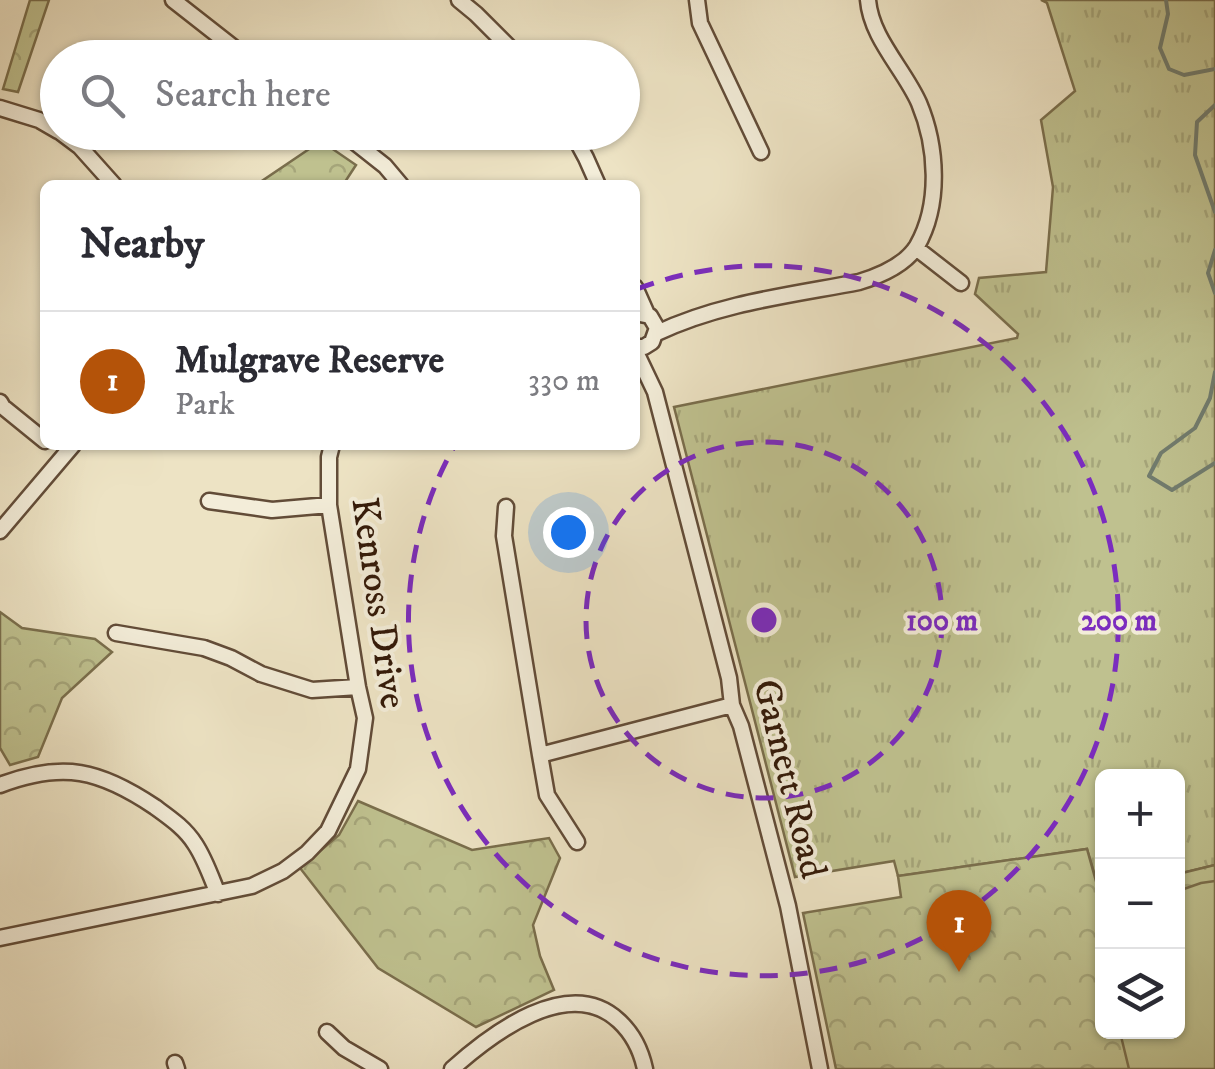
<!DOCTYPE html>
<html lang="en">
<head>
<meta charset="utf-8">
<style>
  :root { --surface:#fff; --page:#f2f2f3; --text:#2b2b33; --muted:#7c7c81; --line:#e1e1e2; --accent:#b45309 }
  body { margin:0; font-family:"IM FELL DW Pica",serif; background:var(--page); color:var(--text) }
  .controls { position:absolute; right:30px; bottom:30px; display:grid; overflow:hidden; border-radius:15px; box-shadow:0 2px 8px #0004 }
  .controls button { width:90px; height:90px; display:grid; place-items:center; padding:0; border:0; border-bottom:2px solid var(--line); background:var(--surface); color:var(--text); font:50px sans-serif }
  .you { position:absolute; left:568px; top:532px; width:35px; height:35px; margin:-25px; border:8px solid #fff; border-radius:50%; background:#1a73e8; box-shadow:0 0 0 15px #1a73e833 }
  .badge { display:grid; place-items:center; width:65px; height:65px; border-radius:50%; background:var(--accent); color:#fff; font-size:32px; font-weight:700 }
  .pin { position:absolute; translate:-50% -82px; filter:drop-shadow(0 2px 5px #0008) }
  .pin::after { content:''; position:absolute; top:52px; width:35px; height:30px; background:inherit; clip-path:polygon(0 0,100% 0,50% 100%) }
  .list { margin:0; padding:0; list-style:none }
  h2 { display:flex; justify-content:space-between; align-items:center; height:130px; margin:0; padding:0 40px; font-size:42px }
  h2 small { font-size:32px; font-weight:400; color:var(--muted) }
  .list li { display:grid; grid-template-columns:65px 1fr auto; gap:30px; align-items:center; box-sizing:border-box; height:140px; padding:0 40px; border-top:2px solid var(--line) }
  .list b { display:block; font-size:38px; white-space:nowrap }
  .list p { margin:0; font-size:32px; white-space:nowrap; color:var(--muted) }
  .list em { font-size:32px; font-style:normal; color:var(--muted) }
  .icon { flex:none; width:55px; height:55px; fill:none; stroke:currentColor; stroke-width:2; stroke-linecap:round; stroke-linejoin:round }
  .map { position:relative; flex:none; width:1215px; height:1069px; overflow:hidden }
  .search { position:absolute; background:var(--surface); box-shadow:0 2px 8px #0004; left:40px; top:40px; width:600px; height:110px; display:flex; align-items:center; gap:25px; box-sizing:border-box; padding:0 35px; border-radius:55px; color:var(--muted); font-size:38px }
  .panel { position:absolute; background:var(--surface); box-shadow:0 2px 8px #0004; left:40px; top:180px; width:600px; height:270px; border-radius:15px }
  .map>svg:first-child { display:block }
</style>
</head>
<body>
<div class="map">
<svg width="1215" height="1069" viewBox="0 0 1215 1069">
  <defs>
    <pattern id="grass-tufts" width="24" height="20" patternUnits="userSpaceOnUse" patternTransform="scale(2.5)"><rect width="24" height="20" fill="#bfc18f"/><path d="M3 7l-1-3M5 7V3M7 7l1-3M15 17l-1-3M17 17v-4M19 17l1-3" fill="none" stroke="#a5a57a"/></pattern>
    <pattern id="park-crowns" width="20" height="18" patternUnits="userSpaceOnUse" patternTransform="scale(2.5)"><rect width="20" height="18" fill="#bfc18f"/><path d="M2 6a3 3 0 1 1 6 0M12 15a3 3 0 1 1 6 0" fill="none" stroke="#a5a57a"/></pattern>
  </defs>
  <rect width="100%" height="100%" fill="#ede3c4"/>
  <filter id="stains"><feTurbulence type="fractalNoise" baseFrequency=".002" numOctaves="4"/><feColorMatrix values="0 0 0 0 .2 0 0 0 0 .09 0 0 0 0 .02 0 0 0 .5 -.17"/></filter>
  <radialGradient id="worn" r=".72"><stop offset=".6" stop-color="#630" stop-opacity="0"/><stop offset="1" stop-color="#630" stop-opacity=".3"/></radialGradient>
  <path fill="url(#grass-tufts)" stroke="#7a6e4c" stroke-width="2.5" d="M1041,0H1215V865L1178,874V776H1102V892L1100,893L1087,849L898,876L894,861L795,877L674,407L1017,338L1018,334L975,294L979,278L1046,272L1053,187L1041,120L1075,91L1047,3Z"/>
  <path fill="url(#park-crowns)" stroke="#7a6e4c" stroke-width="2.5" d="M30,0H49L18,92L3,89Z
    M321,141L356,165L343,185H256Z
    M0,612L22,628L95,639L112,652L62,698L38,757L10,765L0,748Z
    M358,801L472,850L549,838L560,858L533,925L540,956L554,990L476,1027L378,968L300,868L339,835Z
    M1087,849L1099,892H1102V1032H1178V874L1215,865V1069H836L803,913L901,897L898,876Z"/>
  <path fill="#bfc18f" stroke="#7a6e4c" stroke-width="2.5" d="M1215,881V1069H1129L1120,1032H1178V891L1201,883Z"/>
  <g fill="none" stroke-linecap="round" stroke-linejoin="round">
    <path stroke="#717c6e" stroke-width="4" d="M1166,0L1168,14L1160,48L1169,69L1184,75L1215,69
      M1215,105L1197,122L1195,155L1215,212
      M1215,250L1208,273L1215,293
      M1215,372L1210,398L1195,428L1161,453L1149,476L1172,490L1215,463"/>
    <g stroke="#624c38" stroke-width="19">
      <path id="minor" d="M173,0L247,58
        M459,0L476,14L520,58
        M697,0L700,23L761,152
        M0,108L39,120L58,131
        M60,132L80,147L114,185
        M342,132L385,166L401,185
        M572,132L586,158L598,185
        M916,248L961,283
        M635,287L647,314
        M635,313L650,316L657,328L652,342L644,347H635
        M657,333C720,303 791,295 859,282C879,276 905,265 917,246C941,204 937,146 919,103C904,69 871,38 868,0
        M635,350L655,392L729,678L732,705L741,726L788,906L820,1069
        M0,402L3,407L45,441
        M209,501L272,510L329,505
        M506,507L504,536L540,755L732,705
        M0,531L73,445
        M116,633L204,648L231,658L261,674L312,690L358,687
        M540,755L547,795L577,842
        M0,785C63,761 100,770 155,807C170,818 185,828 195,844C205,859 211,877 218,894
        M0,938L252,886L283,871L307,853L328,831L358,769L365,718L358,687L329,505V457L332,445
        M327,1032L344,1048L380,1069
        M175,1063L177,1069
        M452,1069C491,1034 569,974 619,1021C634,1035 641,1050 645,1069"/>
    </g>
    <use href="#minor" stroke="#f3edd9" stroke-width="14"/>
  </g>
  <g fill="none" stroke="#7b2cbf" stroke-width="5" stroke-dasharray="18 12">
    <circle cx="764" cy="620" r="178"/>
    <path d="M637 289A355 355 0 1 1 455 445"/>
  </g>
  <g text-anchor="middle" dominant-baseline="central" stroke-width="8" stroke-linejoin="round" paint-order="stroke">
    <g font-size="38" fill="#341a09" stroke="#f3edd9">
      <text transform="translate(378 603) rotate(82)">Kenross Drive</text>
      <text transform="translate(789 779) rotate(76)">Garnett Road</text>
    </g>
  </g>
  <circle cx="764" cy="620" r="15" fill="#7b2cbf" stroke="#f3edd9" stroke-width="5"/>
  <g font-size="30" text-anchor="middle" font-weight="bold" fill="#7b2cbf" stroke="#f3edd9" stroke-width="8" stroke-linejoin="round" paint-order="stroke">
    <text x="942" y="630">100 m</text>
    <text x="1119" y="630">200 m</text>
  </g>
  <rect width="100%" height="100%" filter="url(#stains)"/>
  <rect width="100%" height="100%" fill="url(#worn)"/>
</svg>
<div class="controls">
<button>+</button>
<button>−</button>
<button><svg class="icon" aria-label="layers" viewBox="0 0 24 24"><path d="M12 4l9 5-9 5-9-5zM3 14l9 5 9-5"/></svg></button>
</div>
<div class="you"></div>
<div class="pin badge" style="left:959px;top:972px">1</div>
<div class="search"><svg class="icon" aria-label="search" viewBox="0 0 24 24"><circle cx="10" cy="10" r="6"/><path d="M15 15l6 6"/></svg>Search here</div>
<section class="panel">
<h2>Nearby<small></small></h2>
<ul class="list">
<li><span class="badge">1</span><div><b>Mulgrave Reserve</b><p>Park</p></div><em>330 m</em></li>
</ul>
</section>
</div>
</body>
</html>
